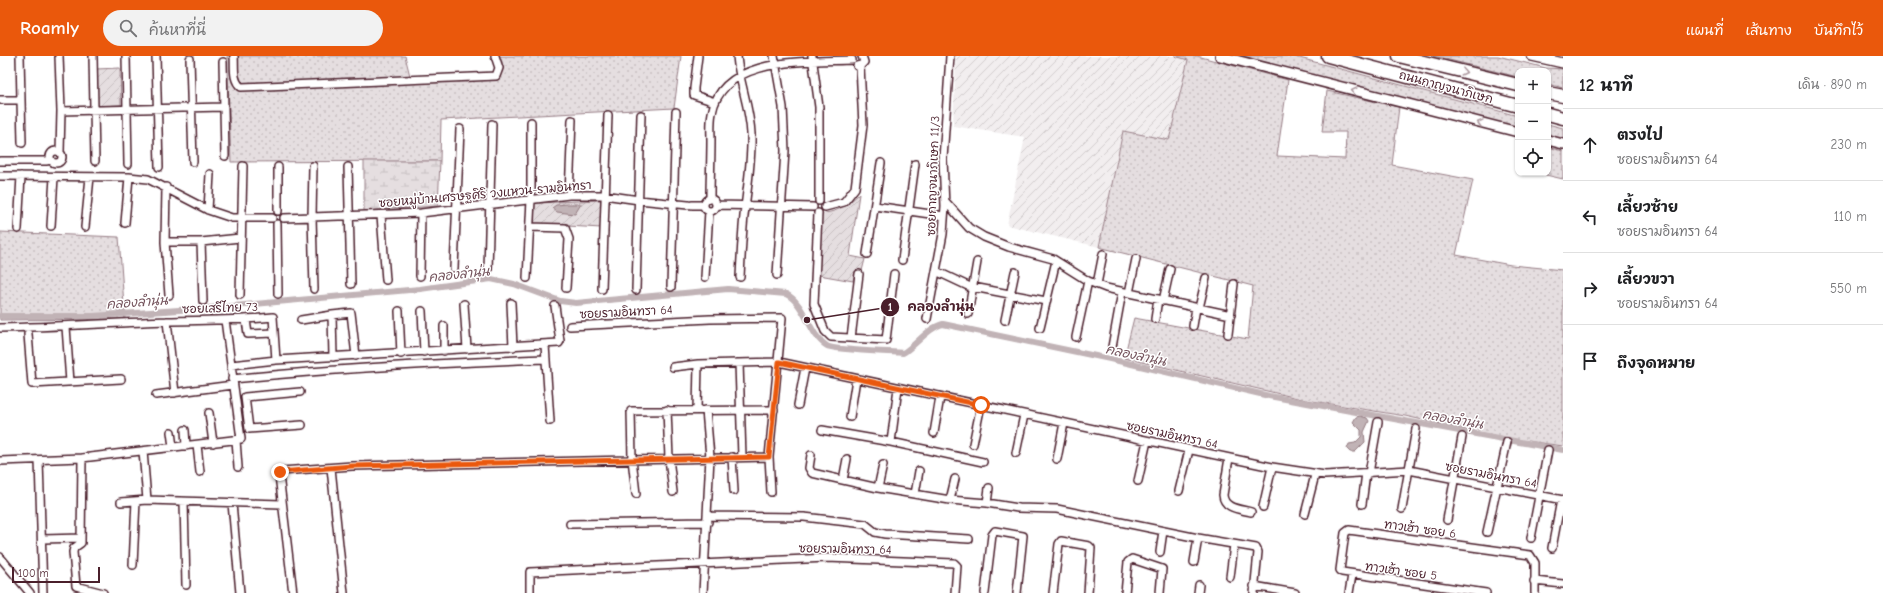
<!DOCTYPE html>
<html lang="th">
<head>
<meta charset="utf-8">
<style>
  :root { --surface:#fff; --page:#f2f2f2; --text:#202124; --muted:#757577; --line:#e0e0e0; --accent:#ea580c }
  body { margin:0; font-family:"Comic Neue","Playpen Sans Thai",sans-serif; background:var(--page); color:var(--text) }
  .controls { position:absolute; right:12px; top:12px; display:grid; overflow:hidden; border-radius:8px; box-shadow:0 1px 3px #0004 }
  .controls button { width:36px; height:36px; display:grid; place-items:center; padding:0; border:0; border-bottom:1px solid var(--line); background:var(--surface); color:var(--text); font:20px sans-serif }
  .scale { position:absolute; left:12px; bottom:10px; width:88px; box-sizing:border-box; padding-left:4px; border:2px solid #4a1f2b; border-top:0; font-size:11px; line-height:14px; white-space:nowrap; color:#4a1f2b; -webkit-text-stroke:3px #fff; paint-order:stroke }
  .stop { position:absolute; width:12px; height:12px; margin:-9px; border:3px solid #ea580c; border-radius:50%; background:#fff }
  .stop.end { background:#ea580c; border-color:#fff; box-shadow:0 1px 4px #0008 }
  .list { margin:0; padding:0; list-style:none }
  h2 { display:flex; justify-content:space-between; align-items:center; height:52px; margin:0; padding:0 16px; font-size:17px }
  h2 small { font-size:13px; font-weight:400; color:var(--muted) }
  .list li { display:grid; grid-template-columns:26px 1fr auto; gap:12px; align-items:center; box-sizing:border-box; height:72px; padding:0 16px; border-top:1px solid var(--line) }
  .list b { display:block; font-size:15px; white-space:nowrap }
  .list p { margin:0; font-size:13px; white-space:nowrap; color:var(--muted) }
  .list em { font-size:13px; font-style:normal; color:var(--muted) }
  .icon { flex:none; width:22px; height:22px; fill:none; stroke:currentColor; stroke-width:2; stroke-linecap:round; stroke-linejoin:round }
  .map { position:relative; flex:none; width:1563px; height:537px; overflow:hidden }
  header { display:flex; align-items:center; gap:24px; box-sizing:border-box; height:56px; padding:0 20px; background:var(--accent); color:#fff }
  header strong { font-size:19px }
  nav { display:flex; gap:22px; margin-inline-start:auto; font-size:14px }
  .search { width:280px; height:36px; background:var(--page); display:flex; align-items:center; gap:10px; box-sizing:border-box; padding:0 14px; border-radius:22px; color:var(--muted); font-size:15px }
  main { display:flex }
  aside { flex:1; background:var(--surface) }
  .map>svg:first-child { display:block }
</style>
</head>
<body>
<header>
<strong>Roamly</strong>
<div class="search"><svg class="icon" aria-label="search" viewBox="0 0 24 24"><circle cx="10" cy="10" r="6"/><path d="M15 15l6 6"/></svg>ค้นหาที่นี่</div>
<nav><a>แผนที่</a><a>เส้นทาง</a><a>บันทึกไว้</a></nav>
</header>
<main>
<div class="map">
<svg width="1563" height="537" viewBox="0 0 1563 537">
  <defs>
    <pattern id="industrial-furrows" width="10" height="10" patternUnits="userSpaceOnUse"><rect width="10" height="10" fill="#f2eeef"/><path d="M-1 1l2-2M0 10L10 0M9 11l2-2" fill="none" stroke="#d1cccd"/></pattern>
    <pattern id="grass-dots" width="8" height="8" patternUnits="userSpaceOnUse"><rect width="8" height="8" fill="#e5dee0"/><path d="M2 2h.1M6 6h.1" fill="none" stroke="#c6bec0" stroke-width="1.8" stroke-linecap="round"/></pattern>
    <pattern id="wetland-marsh" width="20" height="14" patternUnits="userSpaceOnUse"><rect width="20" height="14" fill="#e5dee0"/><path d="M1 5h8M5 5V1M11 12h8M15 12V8" fill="none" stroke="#c6bec0"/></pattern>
    <pattern id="garden-furrows" width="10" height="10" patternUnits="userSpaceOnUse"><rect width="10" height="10" fill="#e5dee0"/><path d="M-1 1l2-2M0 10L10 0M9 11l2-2" fill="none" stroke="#c6bec0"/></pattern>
  </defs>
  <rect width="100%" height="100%" fill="#fff"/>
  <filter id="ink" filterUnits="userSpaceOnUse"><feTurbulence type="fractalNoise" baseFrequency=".025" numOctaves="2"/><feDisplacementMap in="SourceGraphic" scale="8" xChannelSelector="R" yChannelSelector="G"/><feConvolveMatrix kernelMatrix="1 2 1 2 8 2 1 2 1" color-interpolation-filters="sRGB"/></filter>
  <g filter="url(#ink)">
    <path fill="url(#industrial-furrows)" d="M956,0H1175L1188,3L1169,84L1123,75L1099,191L1007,169L1025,81L953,70Z"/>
    <path fill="url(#grass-dots)" stroke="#987e86" d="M227,0H232L236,33L496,23L498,0H681L674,52L441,64L440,105L231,106Z
      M236,0H405L410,20L245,28C235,24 237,9 236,0Z
      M1175,0H1197L1288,24L1277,100L1345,103L1346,76H1322L1327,35L1399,51L1392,109L1473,124L1456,199L1511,209L1563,214V390L1505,382L1405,360L1306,344L1124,302L1134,262L1248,283L1253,230L1099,191L1123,75L1169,84L1188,4Z
      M1231,0H1292L1518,60V75Z
      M1433,0H1498L1546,12L1563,13V32L1548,28V15H1518V21Z
      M1548,68L1563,72V86L1548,82Z
      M1548,91L1563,95V123L1537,117H1548Z
      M0,176L119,181L125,263L0,264Z"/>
    <path fill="url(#wetland-marsh)" stroke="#987e86" d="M364,105H440L438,150L364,155Z"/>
    <path fill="url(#garden-furrows)" stroke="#987e86" d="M120,12L121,49L97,50L96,13Z
      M859,138L850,200L865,203L862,215H855L853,225L819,219L821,159C826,156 828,157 834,155C843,152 851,145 859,138Z
      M601,144V172L534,168L533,149L537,147Z"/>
    <path fill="#c1b3b6" stroke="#91787e" d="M567,148H581L575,158L557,156L552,152L556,149Z
      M1360,360L1367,362L1369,365L1364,376L1365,386L1355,396H1350L1347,393L1349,388L1355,387L1361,381V374L1353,366L1356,361Z"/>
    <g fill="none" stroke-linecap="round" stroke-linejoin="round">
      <path stroke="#c1b3b6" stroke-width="6" d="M0,260H93L222,251L420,233L491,223L514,228L560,245L576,247L728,233L786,238C806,248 808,278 827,290C832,294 892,296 903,297C916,289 929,271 943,268L1110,303L1269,340L1563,394"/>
      <g stroke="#4a1f2b" stroke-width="10">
        <path id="street" d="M59,0L61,55L60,96
          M93,0L95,105
          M126,0L128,108
          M156,0L159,111
          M234,0C235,10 232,24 241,31L496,20L499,12L495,0
          M698,0L694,32V39L715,46
          M737,0C739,27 750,51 751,78C752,105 747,133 744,160C742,180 741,200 740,221
          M774,0L783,51L785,95L777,219
          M812,0L819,51V145
          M190,3L193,106
          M223,6L225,100
          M857,10L861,9L864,6L862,0
          M0,44H21L20,0
          M21,44L22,87
          M61,55L223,51
          M50 101a6 6 0 1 1 12 0a6 6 0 1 1-12 0Z
          M0,105H46L51,104
          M313,110L312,161L314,233
          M348,111L351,228
          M0,120L129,121L148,123L208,154L232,162H272
          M166,131L165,186L169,239
          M569,139L572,64
          M710,142C710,123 711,104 711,85C711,76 710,66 712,57C722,0 807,6 852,4
          M704 149a6 6 0 1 1 12 0a6 6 0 1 1-12 0Z
          M945,145L969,172L984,181L1009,191L1053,203L1088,225L1106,232L1231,259
          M692,149H704
          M716,149L813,151
          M875,150L944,160
          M825,151L844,146L855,132L863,69L860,10
          M208,154L210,118
          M278,155V111
          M818,157L814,248L825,275L831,281L886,284L894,218
          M381,159L386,224
          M284,162L421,157L569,139H604L639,144L688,149
          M125,167L129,121
          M277,168L278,238
          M51,170L54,121
          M85,171L90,121
          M530,171L565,172L569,183L566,232
          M18,173L21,120
          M165,186H201L240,182
          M201,186L203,245
          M867,198L881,107
          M902,204L915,108
          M454,212L460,73
          M488,214L492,68
          M936,215L968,230L1046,245
          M420,220L421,157
          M705,221L709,155
          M527,222L531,144V66
          M1097,228L1103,198
          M671,231L676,56
          M602,233L608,59
          M636,234L641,59
          M1129,237L1136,203
          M240,239L243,110
          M1163,245L1170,213
          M511,247L513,291
          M464,248L467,293
          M1199,252L1206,222
          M399,255L401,298
          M422,255L424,296
          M968,258L977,206
          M332,259L333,301
          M927,263L943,178L945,150L943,103L950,0
          M1155,263L1158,243
          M246,264L248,278L274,277
          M301,264L332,259L351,257L356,300
          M1005,264L1015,216
          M167,265L175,337
          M444,270V295
          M570,270L710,263L782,262L769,401L771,436
          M1193,270L1196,252
          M66,271L70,326
          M0,272C56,271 111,267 167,265C202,264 237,265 273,261L276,304
          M1040,272L1056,205
          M28,278L32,328L121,323
          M1228,278L1234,228
          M1076,281L1088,225
          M851,282L859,218
          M545,289L550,365
          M1112,291L1122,236
          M739,307L742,401
          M231,309L276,304L559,287L560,285L555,250
          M673,311L698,308L779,306L1272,411L1325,419L1409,414L1563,444
          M232,323C336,312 441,307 546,303
          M300,336L245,341L249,373L302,369
          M156,339L233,329
          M798,349L805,312
          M667,354L669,402L673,436
          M697,354L698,308
          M209,357L213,387
          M850,361L856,323
          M185,374L186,390
          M822,374L891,386L983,406
          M171,376L173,391
          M934,377L940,341
          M236,384L238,411
          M891,386L898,332
          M973,388L981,349
          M197,389L200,416
          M143,395L147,444
          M1016,397L1024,359
          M811,399L809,412L812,417L878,432L950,444L987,447L1018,452L1057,453L1198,482L1256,492L1258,496L1254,537
          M732,401L734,435
          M82,402L81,487L74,492L73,496L76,530L103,537
          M1229,402L1223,439C1224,453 1240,453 1251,456
          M1057,403L1064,367
          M39,404L43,537
          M0,405L82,402L241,383L225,264
          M331,412L344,537
          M1369,417L1378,366
          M843,424L847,403
          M1138,425L1147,385
          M878,432L883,409
          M1179,435L1189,394
          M636,438L632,403L631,355L774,354
          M915,438L919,415
          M950,444L955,423
          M121,446L147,444L281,448
          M184,446L186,529
          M232,447L240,537
          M987,447L989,432
          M1362,448L1366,417
          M1263,451L1272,411
          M1402,453L1416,373
          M1305,458L1315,419
          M708,460L804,461L865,468L875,476L885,478L969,483
          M1447,464L1462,381
          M570,468L708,466
          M1487,476L1507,386
          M1531,482L1548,394
          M43,483L81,482
          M1552,492L1561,444
          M1160,496L1163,475
          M0,501L30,537
          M1194,506L1198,482
          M133,509L136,445
          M1230,521L1234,489
          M1534,525L1563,528
          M1254,530L1295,537
          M293,537L279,419L281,415L352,410L769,401
          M530,537V516L827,502L954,507L957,510L955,537
          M703,537L710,401L706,354
          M985,537L992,479L995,475L1023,480L1017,537
          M1053,537L1059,488L1061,485L1089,490L1091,492L1088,537
          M1125,537L1128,506L1132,503L1162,513L1160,537
          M1198,537L1199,529
          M1349,537L1352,519
          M1486,537L1342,516L1340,514L1345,477L1349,474L1530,499L1535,507V537"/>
      </g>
      <g stroke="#4a1f2b" stroke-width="12">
        <path id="secondary" d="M1220,0L1518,76
          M1532,0L1563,7
          M1548,84L1563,88"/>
      </g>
      <g stroke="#4a1f2b" stroke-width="15">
        <path id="highway" d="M1328,0L1518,50
          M1399,0L1518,29
          M1548,37L1563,40
          M1548,58L1563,62"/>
      </g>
      <use href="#street" stroke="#fff" stroke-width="7"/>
      <use href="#secondary" stroke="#fff" stroke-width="9"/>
      <use href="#highway" stroke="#fff" stroke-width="12"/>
    </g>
    <defs><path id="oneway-chevron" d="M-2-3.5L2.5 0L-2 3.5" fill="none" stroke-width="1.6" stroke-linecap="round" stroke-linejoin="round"/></defs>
    <g stroke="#ae9aa0">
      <use href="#oneway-chevron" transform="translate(1464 16) rotate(14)"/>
      <use href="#oneway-chevron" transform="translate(1354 35) rotate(-166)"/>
      <use href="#oneway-chevron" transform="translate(1480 67) rotate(-165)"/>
    </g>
  </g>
  <g fill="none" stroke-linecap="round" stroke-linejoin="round" filter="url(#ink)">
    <path stroke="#ea580c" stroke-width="5" d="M280,416L352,410L769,401L779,306L981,349"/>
  </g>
  <g text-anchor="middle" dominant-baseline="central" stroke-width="3" stroke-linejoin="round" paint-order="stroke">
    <g font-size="12" fill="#4a1f2b" stroke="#fff">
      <text transform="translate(1446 31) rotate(15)">ถนนกาญจนาภิเษก</text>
      <text transform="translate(933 120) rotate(-88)">ซอยกาญจนาภิเษก 11/3</text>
      <text transform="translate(485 138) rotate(-5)">ซอยหมู่บ้านเศรษฐศิริ วงแหวน-รามอินทรา</text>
      <text transform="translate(220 252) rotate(-2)">ซอยเสรีไทย 73</text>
      <text transform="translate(626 256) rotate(-3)">ซอยรามอินทรา 64</text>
      <text transform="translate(1172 379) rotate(12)">ซอยรามอินทรา 64</text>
      <text transform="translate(1491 419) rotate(11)">ซอยรามอินทรา 64</text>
      <text transform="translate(1420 473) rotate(8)">ทาวเฮ้า ซอย 6</text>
      <text transform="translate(845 493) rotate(1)">ซอยรามอินทรา 64</text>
      <text transform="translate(1401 515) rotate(8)">ทาวเฮ้า ซอย 5</text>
    </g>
    <g font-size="13" font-style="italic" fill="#74535c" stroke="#fff">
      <text transform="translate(459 218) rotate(-6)">คลองลำนุ่น</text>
      <text transform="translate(137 246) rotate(-4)">คลองลำนุ่น</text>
      <text transform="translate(1136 299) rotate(12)">คลองลำนุ่น</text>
      <text transform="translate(1453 363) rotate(10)">คลองลำนุ่น</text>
    </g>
  </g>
  <path fill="none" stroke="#4a1f2b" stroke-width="1.5" d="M807 264L890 251"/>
  <g fill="#4a1f2b" stroke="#fff" stroke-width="1.5">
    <circle cx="807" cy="264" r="4"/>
    <circle cx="890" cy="251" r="10"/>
  </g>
  <g font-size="12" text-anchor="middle" font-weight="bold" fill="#fff">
    <text x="890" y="255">1</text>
  </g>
  <g font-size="13" text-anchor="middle" font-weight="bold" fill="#4a1f2b" stroke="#fff" stroke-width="3" stroke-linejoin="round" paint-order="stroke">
    <text x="941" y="255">คลองลำนุ่น</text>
  </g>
</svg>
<div class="controls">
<button>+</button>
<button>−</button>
<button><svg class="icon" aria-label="locate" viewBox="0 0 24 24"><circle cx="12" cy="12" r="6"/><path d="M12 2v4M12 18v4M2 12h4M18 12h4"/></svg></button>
</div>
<div class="scale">100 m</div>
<div class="stop" style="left:981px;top:349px"></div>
<div class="stop end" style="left:280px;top:416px"></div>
</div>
<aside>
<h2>12 นาที<small>เดิน · 890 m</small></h2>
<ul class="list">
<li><svg class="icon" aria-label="ahead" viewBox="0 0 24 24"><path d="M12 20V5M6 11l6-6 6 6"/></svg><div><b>ตรงไป</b><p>ซอยรามอินทรา 64</p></div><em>230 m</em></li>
<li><svg class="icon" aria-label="left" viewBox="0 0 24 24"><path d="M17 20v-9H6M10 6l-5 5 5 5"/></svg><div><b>เลี้ยวซ้าย</b><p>ซอยรามอินทรา 64</p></div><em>110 m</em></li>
<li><svg class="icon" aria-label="right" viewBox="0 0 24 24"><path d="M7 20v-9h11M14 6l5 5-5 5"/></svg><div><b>เลี้ยวขวา</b><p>ซอยรามอินทรา 64</p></div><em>550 m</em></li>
<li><svg class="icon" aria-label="arrive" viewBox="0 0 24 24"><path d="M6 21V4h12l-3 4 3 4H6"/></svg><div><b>ถึงจุดหมาย</b></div></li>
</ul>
</aside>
</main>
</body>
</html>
